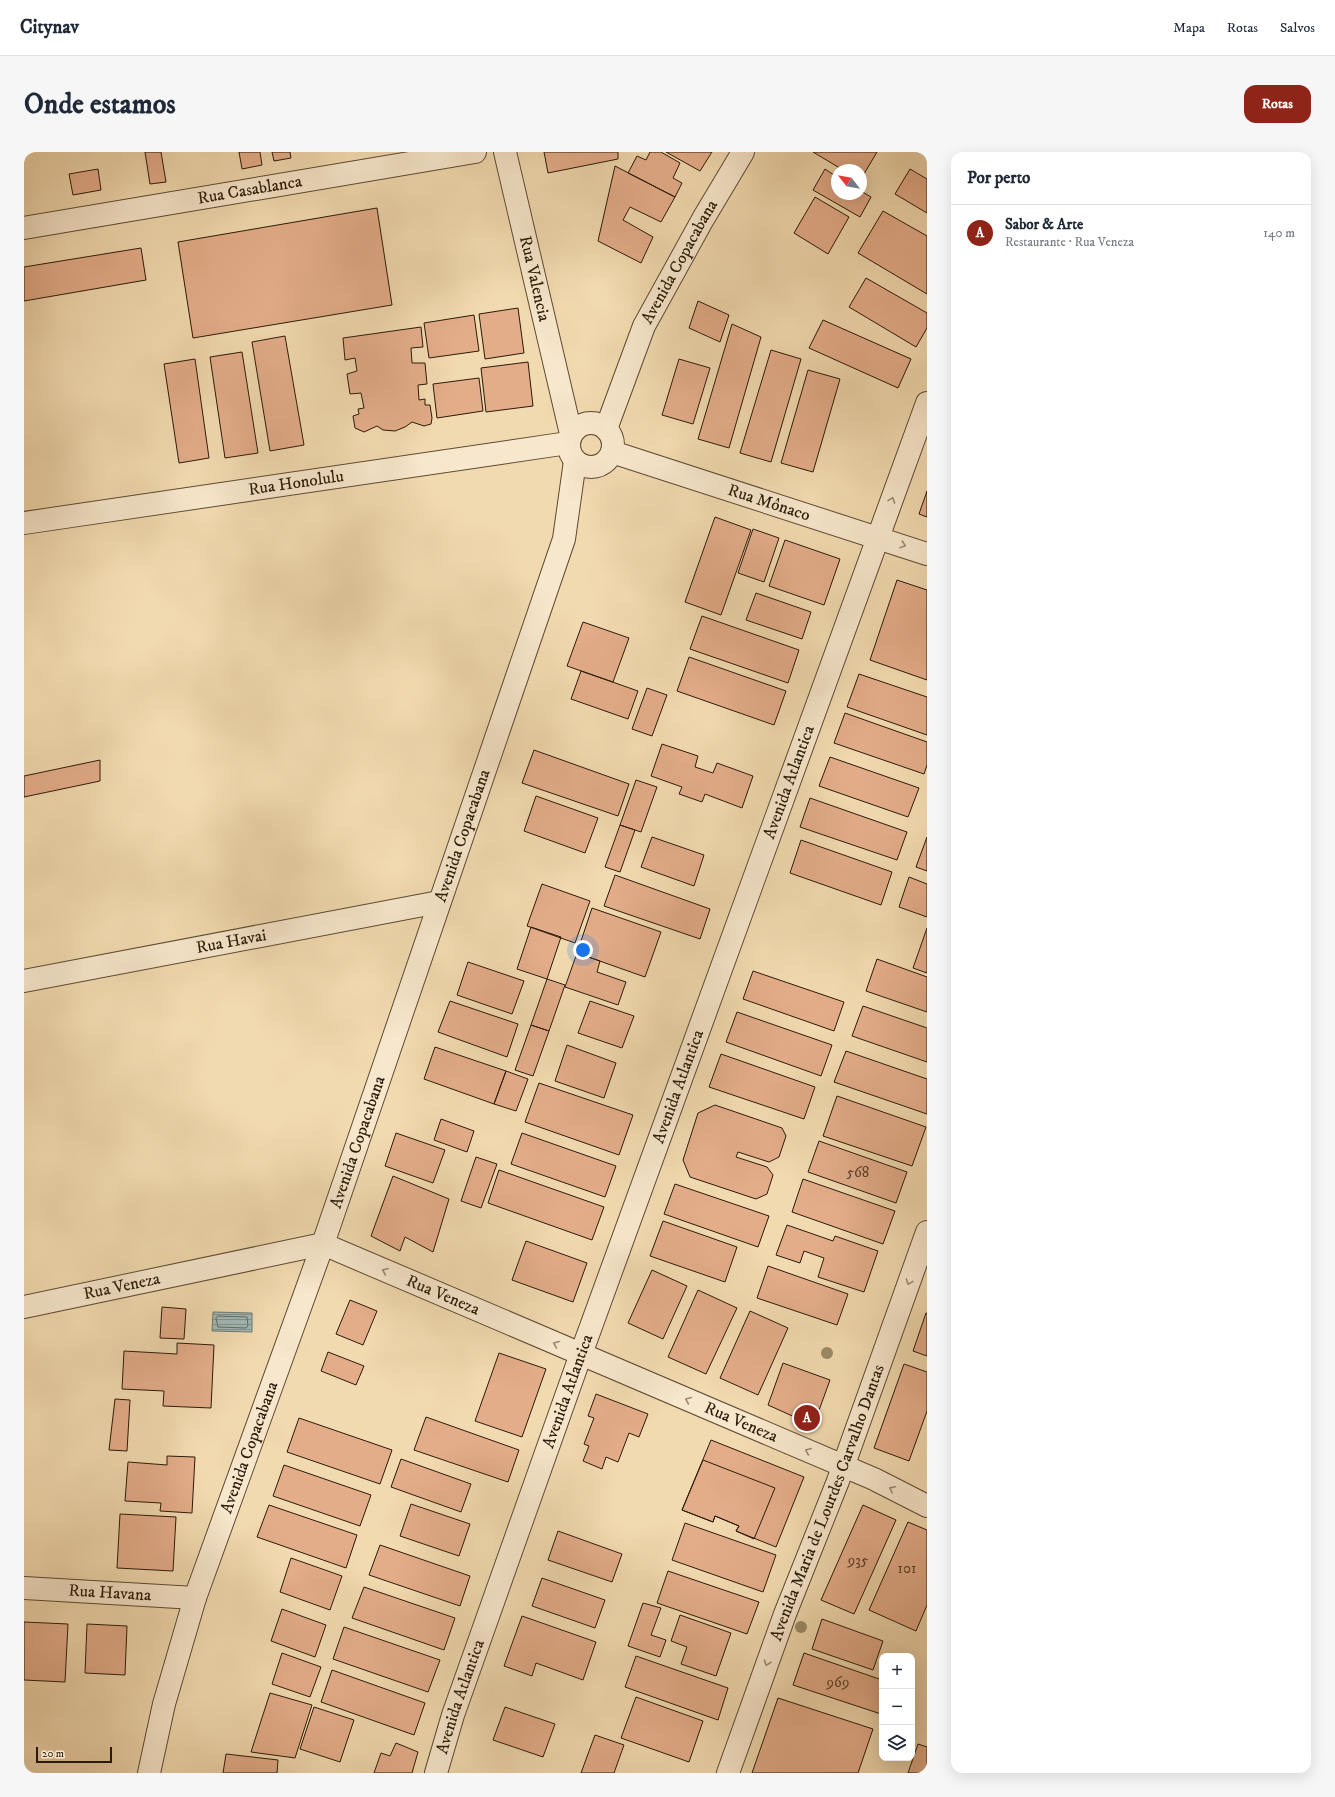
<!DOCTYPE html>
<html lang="pt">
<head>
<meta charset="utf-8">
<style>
  :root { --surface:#fff; --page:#f6f6f7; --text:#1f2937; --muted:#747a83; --line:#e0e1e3; --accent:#8f2418 }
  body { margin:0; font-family:"IM FELL DW Pica",serif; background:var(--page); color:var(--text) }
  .controls { position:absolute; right:12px; bottom:12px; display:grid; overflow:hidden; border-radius:8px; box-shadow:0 4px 16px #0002 }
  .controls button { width:36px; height:36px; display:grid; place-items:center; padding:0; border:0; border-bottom:1px solid var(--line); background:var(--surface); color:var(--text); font:20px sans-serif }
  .compass { position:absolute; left:807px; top:12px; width:36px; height:36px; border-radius:50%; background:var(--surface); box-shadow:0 4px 16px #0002; rotate:301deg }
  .scale { position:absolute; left:12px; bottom:10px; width:76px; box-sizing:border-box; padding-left:4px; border:2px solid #2b1a09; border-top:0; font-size:11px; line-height:14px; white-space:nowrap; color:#2b1a09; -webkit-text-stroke:3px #f7e7cc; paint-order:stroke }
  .you { position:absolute; left:559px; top:798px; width:14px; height:14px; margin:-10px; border:3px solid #fff; border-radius:50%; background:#1a73e8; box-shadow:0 0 0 6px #1a73e833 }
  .badge { display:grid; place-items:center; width:26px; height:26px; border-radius:50%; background:var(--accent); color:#fff; font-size:13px; font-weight:700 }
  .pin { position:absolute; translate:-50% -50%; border:2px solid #fff; box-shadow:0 1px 4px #0006 }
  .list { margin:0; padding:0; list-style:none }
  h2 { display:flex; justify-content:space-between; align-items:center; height:52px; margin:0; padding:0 16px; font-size:17px }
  h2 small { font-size:13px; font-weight:400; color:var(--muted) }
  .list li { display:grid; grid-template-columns:26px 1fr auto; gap:12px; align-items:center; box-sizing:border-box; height:56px; padding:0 16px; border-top:1px solid var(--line) }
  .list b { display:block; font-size:15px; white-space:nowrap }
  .list p { margin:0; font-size:13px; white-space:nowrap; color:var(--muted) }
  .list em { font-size:13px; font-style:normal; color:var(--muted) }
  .icon { flex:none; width:22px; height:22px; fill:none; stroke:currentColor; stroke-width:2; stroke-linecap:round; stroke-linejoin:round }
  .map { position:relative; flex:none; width:903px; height:1621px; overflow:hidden; border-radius:12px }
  header { display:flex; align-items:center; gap:24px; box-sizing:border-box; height:56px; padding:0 20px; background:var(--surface); border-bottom:1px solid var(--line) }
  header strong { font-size:19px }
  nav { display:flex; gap:22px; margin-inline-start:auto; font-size:14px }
  .intro { display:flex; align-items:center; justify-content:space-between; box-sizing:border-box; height:96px; padding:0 24px }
  h1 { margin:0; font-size:28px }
  .button { padding:10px 18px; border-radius:12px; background:var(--accent); color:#fff; font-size:14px; font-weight:700 }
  main { display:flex; gap:24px; padding:0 24px }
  aside { flex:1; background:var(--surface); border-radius:12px; box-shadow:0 4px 16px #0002 }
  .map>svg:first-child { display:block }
</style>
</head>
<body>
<header>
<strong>Citynav</strong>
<nav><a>Mapa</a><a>Rotas</a><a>Salvos</a></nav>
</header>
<div class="intro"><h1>Onde estamos</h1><a class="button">Rotas</a></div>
<main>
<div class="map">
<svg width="903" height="1621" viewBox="0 0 903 1621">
  <defs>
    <pattern id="water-rules" width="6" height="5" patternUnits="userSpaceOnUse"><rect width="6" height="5" fill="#9fb8b6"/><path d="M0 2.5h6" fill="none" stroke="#829592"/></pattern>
  </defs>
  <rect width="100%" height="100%" fill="#f2dab0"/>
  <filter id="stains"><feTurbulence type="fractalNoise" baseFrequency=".005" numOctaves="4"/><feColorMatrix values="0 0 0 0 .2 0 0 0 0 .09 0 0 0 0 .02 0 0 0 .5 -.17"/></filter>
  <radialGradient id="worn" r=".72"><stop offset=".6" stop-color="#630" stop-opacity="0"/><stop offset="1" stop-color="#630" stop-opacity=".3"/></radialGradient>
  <path fill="url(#water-rules)" stroke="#717971" d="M189,1160L228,1161V1180L188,1179Z"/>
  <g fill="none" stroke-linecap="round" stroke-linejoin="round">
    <path stroke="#656960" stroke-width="1" d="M194,1164L223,1165L224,1174L222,1176L194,1175L192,1166Z"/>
  </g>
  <path fill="#e4ad8a" stroke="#2b1a09" d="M121,0H137L142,30L126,32Z
    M215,0H236L238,13L218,17Z
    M248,0H266L267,6L250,9Z
    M520,0H594V7L524,21Z
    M626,0H637L656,11L649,26L658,31L651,45L604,21L613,4L622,8Z
    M642,0H688L676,19Z
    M789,0H853L837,27V18H819Z
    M591,14L651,45L637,70L606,55L599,68L629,85L617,111L574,89Z
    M74,17L77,38L49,43L45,22Z
    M801,17L813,25V42H837V39L847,45L836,65L789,38Z
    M886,17L903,27V61L871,42Z
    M791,45L825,65L804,102L770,81Z
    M353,56L368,153L169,186L154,90Z
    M859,59L903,84V142L834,101Z
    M117,96L122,128L0,149V115Z
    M842,126L903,161V176L892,195L825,155Z
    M674,149L705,163L696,190L665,176Z
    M494,156L500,201L461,207L455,162Z
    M450,163L455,199L405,206L400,171Z
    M799,168L887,207L874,236L785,196Z
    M708,172L737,185L705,296L674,287Z
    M397,175L399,195L387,196L388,211H401L403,232L394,233L395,248L401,247V253H406L408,266L407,272L400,274L388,270L381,275L371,279L359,278L353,274L340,280L331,276L329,264L335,262L334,257L340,256L337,241L326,242L323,222L333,219L331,206L321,208L319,186Z
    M261,184L280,293L246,299L228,190Z
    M747,198L777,207L747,310L716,301Z
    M218,200L234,301L201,306L186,205Z
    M171,207L185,306L155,311L140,212Z
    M655,207L686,216L669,272L638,263Z
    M504,210L509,254L462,260L457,216Z
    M784,218L816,227L789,320L757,311Z
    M455,226L459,259L413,266L409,232Z
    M903,339V365L895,362Z
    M691,365L727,378L697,463L661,450Z
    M729,377L755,386L740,430L714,421Z
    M761,388L816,407L800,453L745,434Z
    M873,428L903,438V528L846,508Z
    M732,441L787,460L778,487L722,468Z
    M678,464L775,498L764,531L666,497Z
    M559,470L605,486L589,530L543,514Z
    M665,505L762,539L750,573L653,539Z
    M557,519L614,539L604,567L547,547Z
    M835,522L903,545V583L823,555Z
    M623,536L643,543L628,584L608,577Z
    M821,561L903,590V613L900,622L810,591Z
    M638,592L674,604L671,615L689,621L693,611L729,624L718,656L681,642L678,650L655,642L658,635L627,624Z
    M510,598L605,632L594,664L498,631Z
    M806,605L895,636L884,665L795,634Z
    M76,608V629L0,645V624Z
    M612,628L633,635L617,680L596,673Z
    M512,644L574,666L561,701L500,679Z
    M786,646L883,680L873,708L776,675Z
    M596,673L611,678L596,720L581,715Z
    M628,685L680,703L670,734L617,715Z
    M903,685V719L892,715Z
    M777,688L868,720L857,753L766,721Z
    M591,723L686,757L676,787L580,754Z
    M885,725L903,732V765L875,755Z
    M518,732L566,749L551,791L503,774Z
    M568,756L637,780L621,825L553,801Z
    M507,775L537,785L523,827L493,817Z
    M903,776V821L889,816Z
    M553,801L576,809L573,820L602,830L594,853L541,835Z
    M853,807L903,825V860L842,839Z
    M444,810L500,829L488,862L433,843Z
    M729,819L820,850L810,879L719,847Z
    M523,827L541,833L525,879L507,873Z
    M426,849L494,872L483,905L414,880Z
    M566,849L610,864L598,896L554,881Z
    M839,854L903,876V910L828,884Z
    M713,860L808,893L797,924L702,890Z
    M507,873L525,879L509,924L491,918Z
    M543,893L592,911L580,946L531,929Z
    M411,895L482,919L470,952L400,927Z
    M822,899L903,927V962L810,930Z
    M697,902L791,935L780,967L685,935Z
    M482,919L504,927L492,959L470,952Z
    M515,931L609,963L595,1003L501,970Z
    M813,944L902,975L888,1014L799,984Z
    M691,953L758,976L762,984L755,1005L745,1010L714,1000L712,1005L743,1015L749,1023L743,1042L732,1047L666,1025L659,1008L674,961Z
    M417,967L450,979L443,1000L410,988Z
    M372,981L421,998L409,1031L361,1014Z
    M498,981L592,1014L581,1045L487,1012Z
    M795,989L883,1020L872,1051L784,1020Z
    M452,1005L473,1012L457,1056L437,1049Z
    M475,1018L580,1055L568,1088L464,1051Z
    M369,1024L425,1047L409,1100L381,1085L376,1099L347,1084Z
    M779,1027L871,1059L859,1092L768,1060Z
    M651,1032L745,1064L734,1095L640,1062Z
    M639,1069L713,1095L701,1130L626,1104Z
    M763,1073L809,1089L811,1084L854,1099L840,1140L794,1125L800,1106L780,1099L776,1111L752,1103Z
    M502,1089L563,1111L549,1150L488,1128Z
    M744,1114L824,1142L813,1173L733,1146Z
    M628,1118L663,1134L639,1187L604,1171Z
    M674,1138L713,1156L682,1222L644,1205Z
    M326,1148L353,1159L339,1193L312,1182Z
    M138,1155L162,1157L160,1187L136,1186Z
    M726,1159L764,1176L734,1243L696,1226Z
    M902,1161H903V1204L889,1199Z
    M153,1191L190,1193L187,1256L139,1254L140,1239L98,1237L100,1199L153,1202Z
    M304,1200L340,1214L332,1233L297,1219Z
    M475,1201L522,1217L498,1285L451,1269Z
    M759,1211L806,1228L794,1261L780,1256L775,1267L744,1253Z
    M880,1212L903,1220V1259L885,1309L850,1296Z
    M572,1242L624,1262L615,1285L605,1281L594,1310L582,1305L578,1317L559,1309L565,1294L560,1292L570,1266L564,1264Z
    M91,1247L106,1248L103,1299L85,1298Z
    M402,1265L495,1298L484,1330L390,1298Z
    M275,1266L368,1298L356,1332L263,1300Z
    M687,1288L780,1325L752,1395L712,1379L715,1374L691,1364L689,1370L658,1358Z
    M143,1304L171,1305L168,1361L136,1359L137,1351L101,1349L104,1310L143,1313Z
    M377,1307L447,1332L437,1360L367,1335Z
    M679,1308L751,1336L730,1387L712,1379L715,1374L691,1364L689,1370L658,1358Z
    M260,1313L347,1343L336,1374L249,1344Z
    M387,1352L446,1372L435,1404L376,1384Z
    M245,1353L333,1383L322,1416L233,1385Z
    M839,1353L872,1368L830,1462L797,1448Z
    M96,1362L152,1365L149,1419L93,1416Z
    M884,1370L903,1378V1453L892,1479L845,1458Z
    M661,1371L752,1403L739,1440L648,1408Z
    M534,1379L598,1402L588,1430L524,1408Z
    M356,1393L446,1424L436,1454L345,1423Z
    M267,1406L318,1424L306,1458L256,1440Z
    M644,1419L735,1450L723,1482L633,1451Z
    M518,1426L581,1448L571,1476L508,1454Z
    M340,1435L431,1466L420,1498L328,1466Z
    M619,1451L637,1456L627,1483L642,1488L636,1505L604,1494Z
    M258,1457L302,1473L291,1505L247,1489Z
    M656,1463L707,1481L692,1524L657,1512L663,1495L647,1489Z
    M498,1464L572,1490L559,1528L512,1511L508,1524L480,1514Z
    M798,1467L859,1489L849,1518L788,1497Z
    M0,1470L44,1472L41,1530L0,1528Z
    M63,1472L103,1474L101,1523L61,1521Z
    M320,1475L416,1508L404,1540L309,1507Z
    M258,1501L297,1515L286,1545L248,1532Z
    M780,1501L858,1528L857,1562L769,1533Z
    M612,1504L704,1536L694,1568L601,1535Z
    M308,1518L401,1551L390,1583L297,1550Z
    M246,1541L288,1553L271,1606L227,1600Z
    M612,1545L679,1569L665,1610L597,1586Z
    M754,1546L849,1577L834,1621H728Z
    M290,1555L330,1568L316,1610L276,1597Z
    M481,1555L531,1572L519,1605L469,1588Z
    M571,1583L600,1593L590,1621H557Z
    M372,1591L394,1600L388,1621H350L357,1601L366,1604Z
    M894,1592L903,1595V1621H884Z
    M202,1602L254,1608L253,1621H199Z"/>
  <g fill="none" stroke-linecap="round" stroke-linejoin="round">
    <g stroke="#5d4a33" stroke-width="24">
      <g id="minor">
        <path id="s1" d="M481,0L547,282"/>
        <path id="s2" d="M0,76L451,0"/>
        <circle cx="567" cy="293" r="22"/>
        <path id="s3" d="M582,277L620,174L679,67L719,0"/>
        <path id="s4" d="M588,300L903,402"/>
        <path id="s5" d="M0,371L544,291"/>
        <path id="s6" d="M0,829L415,750"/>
        <path id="s7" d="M0,1155L299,1092L850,1327L903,1354"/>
        <path id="s8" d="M0,1436L171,1446"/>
        <path id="s9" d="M125,1621L140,1552L171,1446L299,1092L540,387L551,309"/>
        <path id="s10" d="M412,1621L429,1563L557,1202L903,251"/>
      </g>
    </g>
    <g stroke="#5d4a33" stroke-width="24">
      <g id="tertiary">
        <path id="s11" d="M704,1621L761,1462L814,1329L903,1080"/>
      </g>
    </g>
    <use href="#minor" stroke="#f7e7cc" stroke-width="22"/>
    <use href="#tertiary" stroke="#f7e7cc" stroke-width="22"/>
  </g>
  <g fill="#9d8b69">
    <circle cx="803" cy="1201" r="6"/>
    <circle cx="777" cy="1475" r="6"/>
  </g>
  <defs><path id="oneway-chevron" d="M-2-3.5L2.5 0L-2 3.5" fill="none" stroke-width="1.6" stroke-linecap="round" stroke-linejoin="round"/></defs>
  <g stroke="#9b8b74">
    <use href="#oneway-chevron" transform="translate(868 348) rotate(-70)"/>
    <use href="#oneway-chevron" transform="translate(879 393) rotate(19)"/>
    <use href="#oneway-chevron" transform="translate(361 1119) rotate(-157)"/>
    <use href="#oneway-chevron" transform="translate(885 1130) rotate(110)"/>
    <use href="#oneway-chevron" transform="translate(532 1192) rotate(-157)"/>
    <use href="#oneway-chevron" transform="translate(664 1248) rotate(-157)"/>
    <use href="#oneway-chevron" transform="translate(784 1299) rotate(-157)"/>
    <use href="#oneway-chevron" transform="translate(868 1337) rotate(-153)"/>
    <use href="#oneway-chevron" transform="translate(743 1511) rotate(109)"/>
  </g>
  <g text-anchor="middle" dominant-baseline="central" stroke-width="3" stroke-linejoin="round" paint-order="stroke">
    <g font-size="15" fill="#593f29">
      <text x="834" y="1020">568</text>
      <text x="834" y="1408">935</text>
      <text x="883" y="1416">101</text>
      <text x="814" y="1530">969</text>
    </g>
    <g font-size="17" fill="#2b1a09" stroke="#f7e7cc">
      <text stroke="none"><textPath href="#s2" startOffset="229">Rua Casablanca</textPath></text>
      <text stroke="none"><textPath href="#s3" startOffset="183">Avenida Copacabana</textPath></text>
      <text stroke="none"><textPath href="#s1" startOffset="130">Rua Valencia</textPath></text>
      <text stroke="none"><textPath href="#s5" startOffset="275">Rua Honolulu</textPath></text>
      <text stroke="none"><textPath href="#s4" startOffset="165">Rua Mônaco</textPath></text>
      <text stroke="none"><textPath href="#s10" startOffset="1052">Avenida Atlantica</textPath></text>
      <text stroke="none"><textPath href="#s9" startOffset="989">Avenida Copacabana</textPath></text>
      <text stroke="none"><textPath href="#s6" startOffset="211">Rua Havai</textPath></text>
      <text stroke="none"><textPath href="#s10" startOffset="728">Avenida Atlantica</textPath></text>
      <text stroke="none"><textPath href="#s9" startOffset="665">Avenida Copacabana</textPath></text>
      <text stroke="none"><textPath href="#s7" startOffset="100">Rua Veneza</textPath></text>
      <text stroke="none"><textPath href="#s7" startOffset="436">Rua Veneza</textPath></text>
      <text stroke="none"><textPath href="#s10" startOffset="404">Avenida Atlantica</textPath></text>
      <text stroke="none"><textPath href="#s7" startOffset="760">Rua Veneza</textPath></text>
      <text stroke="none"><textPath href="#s9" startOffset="341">Avenida Copacabana</textPath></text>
      <text stroke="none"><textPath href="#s11" startOffset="288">Avenida Maria de Lourdes Carvalho Dantas</textPath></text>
      <text stroke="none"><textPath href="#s8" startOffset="86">Rua Havana</textPath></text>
      <text stroke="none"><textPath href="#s10" startOffset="80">Avenida Atlantica</textPath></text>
    </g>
  </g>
  <rect width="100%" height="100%" filter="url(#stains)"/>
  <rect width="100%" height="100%" fill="url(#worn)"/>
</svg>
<div class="controls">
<button>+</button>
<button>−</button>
<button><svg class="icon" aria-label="layers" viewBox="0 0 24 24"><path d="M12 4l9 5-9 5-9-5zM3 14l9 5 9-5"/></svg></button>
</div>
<svg class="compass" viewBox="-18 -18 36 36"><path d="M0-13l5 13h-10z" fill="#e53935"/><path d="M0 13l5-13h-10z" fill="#747a83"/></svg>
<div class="scale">20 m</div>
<div class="you"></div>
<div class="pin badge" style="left:783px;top:1266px">A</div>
</div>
<aside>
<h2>Por perto<small></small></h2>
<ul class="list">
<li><span class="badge">A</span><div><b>Sabor &amp; Arte</b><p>Restaurante · Rua Veneza</p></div><em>140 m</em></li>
</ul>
</aside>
</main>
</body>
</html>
